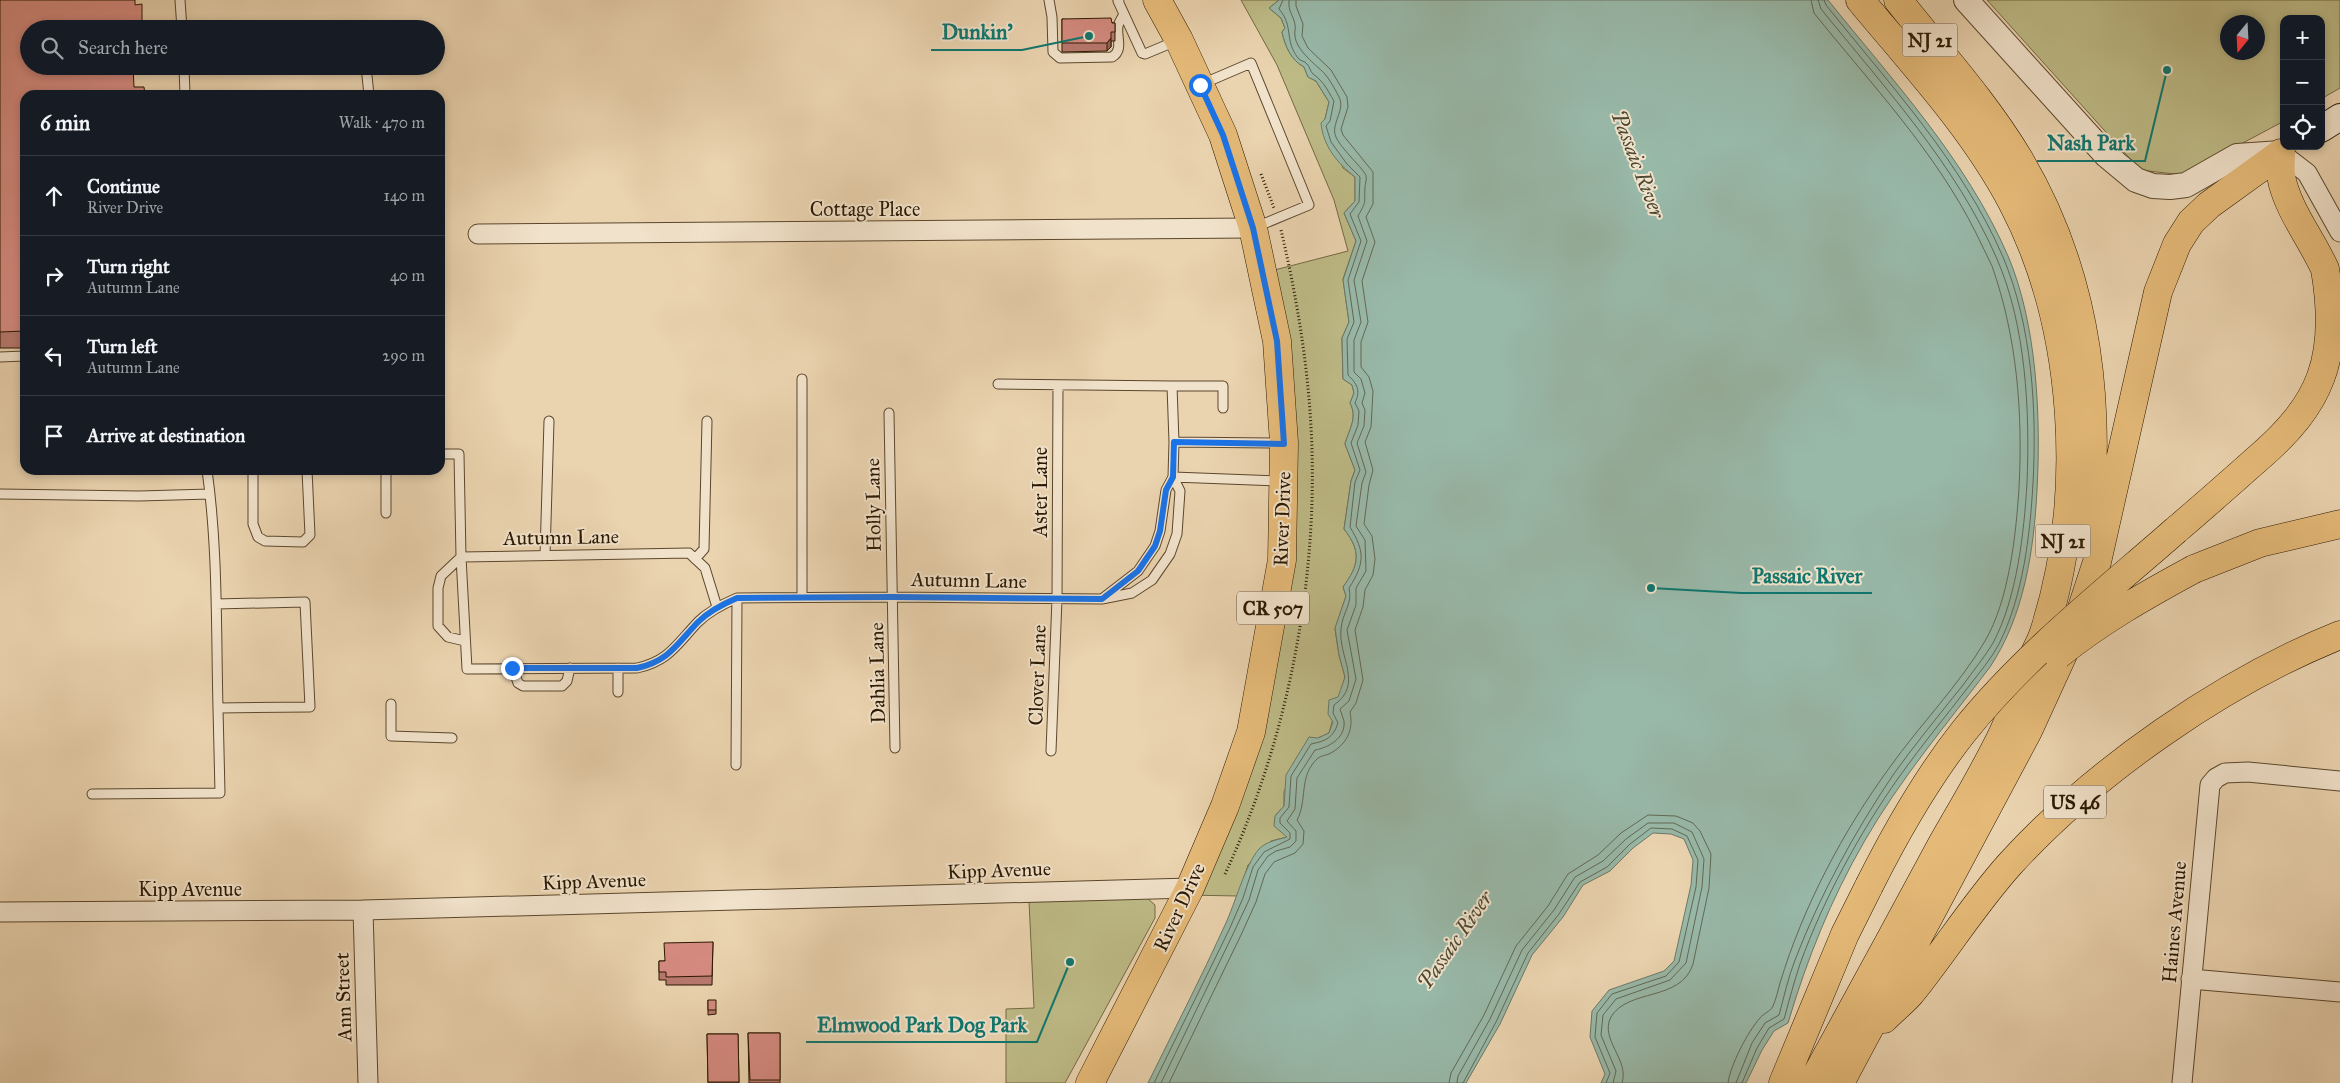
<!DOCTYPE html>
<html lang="en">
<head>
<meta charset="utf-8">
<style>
  :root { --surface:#171b24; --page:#242831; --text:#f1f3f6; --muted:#9ea1a6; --line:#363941 }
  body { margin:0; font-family:"IM FELL Great Primer",serif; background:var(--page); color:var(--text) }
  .controls { position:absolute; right:15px; top:15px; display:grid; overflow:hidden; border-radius:10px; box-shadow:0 2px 8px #0003 }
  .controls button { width:45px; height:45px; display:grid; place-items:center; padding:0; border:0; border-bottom:1px solid var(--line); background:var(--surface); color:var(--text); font:25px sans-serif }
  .compass { position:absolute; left:2220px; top:15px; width:45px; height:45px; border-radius:50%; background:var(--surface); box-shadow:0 2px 8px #0003; rotate:198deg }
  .stop { position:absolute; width:15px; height:15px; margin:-11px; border:4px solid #1a73e8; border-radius:50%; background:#fff }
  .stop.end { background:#1a73e8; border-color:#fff; box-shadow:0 1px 5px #0008 }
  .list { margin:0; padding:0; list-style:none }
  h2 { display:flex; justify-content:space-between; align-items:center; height:65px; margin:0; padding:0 20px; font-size:21px }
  h2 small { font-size:16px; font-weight:400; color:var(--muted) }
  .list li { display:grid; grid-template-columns:32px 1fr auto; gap:15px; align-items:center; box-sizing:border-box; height:80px; padding:0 20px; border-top:1px solid var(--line) }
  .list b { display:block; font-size:19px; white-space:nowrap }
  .list p { margin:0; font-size:16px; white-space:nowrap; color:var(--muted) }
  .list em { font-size:16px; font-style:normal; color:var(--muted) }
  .icon { flex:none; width:28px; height:28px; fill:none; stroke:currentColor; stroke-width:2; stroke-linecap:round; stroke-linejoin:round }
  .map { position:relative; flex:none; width:2340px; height:1083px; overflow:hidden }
  .search { position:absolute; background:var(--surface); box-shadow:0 2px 8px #0003; left:20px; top:20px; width:425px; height:55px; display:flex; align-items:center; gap:12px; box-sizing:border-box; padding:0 18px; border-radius:28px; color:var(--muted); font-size:19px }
  .panel { position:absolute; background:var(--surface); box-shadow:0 2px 8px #0003; left:20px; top:90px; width:425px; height:385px; border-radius:15px }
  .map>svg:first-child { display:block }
</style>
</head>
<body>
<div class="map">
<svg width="2340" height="1083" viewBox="0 0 2340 1083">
  <rect width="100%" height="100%" fill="#ead3af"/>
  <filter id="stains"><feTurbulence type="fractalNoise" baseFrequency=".004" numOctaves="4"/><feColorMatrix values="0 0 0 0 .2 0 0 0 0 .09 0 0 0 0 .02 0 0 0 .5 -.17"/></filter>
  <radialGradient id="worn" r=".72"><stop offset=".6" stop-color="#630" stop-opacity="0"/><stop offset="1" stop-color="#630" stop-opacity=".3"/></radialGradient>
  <path fill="#bdba86" stroke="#746943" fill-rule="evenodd" d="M1241,0H1279L1269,8L1281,18L1285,28L1282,32C1285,46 1291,60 1304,67L1308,77L1316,81L1329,102L1325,119L1343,168L1355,177V201L1344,213L1356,241L1343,279L1349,322L1342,338L1343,379L1352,385L1354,393L1350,403C1358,418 1349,429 1345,444L1355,470L1351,481L1344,529C1362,552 1359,565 1343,587L1346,596L1335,629L1339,655L1345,677L1329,733L1318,738L1284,791V806L1275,816L1287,837L1271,841L1248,865L1238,896L1186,895L1251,732L1282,560L1263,273L1348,251L1334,200L1277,65Z
    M1987,0H2340V88L2321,99V19H2284V121L2183,175L2140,170ZM2228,22H2258V52H2228Z
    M1147,898L1155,905V918L1065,1083H1006V1009L1034,1008L1029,901Z"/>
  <path fill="#98b8a8" stroke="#6c7865" d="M1279,0H1828C1893,81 1966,159 2008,256C2037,324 2041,417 2037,490C2034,550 2024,616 1990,667C1947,724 1900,779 1864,842C1831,899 1807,959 1788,1023L1774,1031L1762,1050L1746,1083H1601L1605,1074L1590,1037L1592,1011L1609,990L1664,971L1674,961L1691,885L1693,860L1684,839L1671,834L1653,833L1633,848L1610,871L1583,885L1563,917L1532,955L1500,1024L1466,1083H1148C1174,1030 1201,978 1225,925C1235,904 1245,865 1259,849C1267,841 1277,840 1287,837L1274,826L1275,816L1284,806L1286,775L1309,737L1318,738L1329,733L1333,722L1328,714L1329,700L1338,697L1345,677L1339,655L1335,628L1346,596L1343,587C1359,565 1362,552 1344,529L1351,481L1355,470L1345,444C1349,429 1358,418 1350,403L1354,393L1352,385L1343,379L1342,338L1349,322L1343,280L1356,241L1344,213L1355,201V177C1338,164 1323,146 1321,123L1325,119L1329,102L1316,81L1308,77L1304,67C1291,60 1285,46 1282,32L1285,28L1281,18L1269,8Z"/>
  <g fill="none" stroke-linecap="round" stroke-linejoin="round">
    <path stroke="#626854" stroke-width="1" d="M1154,1083L1229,930L1243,898L1253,867L1264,852L1290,839V833L1280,823V818L1289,807L1291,776L1311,744C1326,741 1333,738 1338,723L1333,713L1334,705C1364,684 1338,657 1341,629C1342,613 1353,604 1349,588C1365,563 1365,552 1350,527L1355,482L1360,470L1351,443L1358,425L1359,411L1355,403C1361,390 1357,384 1348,375L1347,339L1354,322L1348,280L1361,241L1350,214L1359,202L1360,177L1347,164L1331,142L1326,126L1330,121L1334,101C1326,88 1325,83 1313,74C1310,71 1310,67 1307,64C1305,61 1300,61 1298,58C1284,40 1294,26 1279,9L1283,0
      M1161,1083L1234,932L1249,900L1258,870L1268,856L1276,851L1290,847L1296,841V831L1287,821L1295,809L1297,778L1315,750C1328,748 1346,738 1344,721C1343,717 1341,713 1340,709L1349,701L1356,679L1347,630L1356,605V588L1366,571L1365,540L1356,526L1362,483L1366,472L1357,443L1364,426L1365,410L1362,403L1365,393L1361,379L1354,372V340L1361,322L1354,280L1367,241L1358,216C1367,200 1364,205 1365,187C1365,184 1367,180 1366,176C1365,170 1341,149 1336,137C1330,124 1346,110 1339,97C1335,89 1330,80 1325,74C1316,65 1296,50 1295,36C1294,32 1296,29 1295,25C1293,13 1288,13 1289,0
      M1169,1083L1241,935L1256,902L1265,874L1274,862L1295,853L1303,844L1304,831L1297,820C1308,800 1298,776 1318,758C1321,756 1326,755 1329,754C1346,745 1354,731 1350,712L1356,703L1363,680L1355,630L1363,607L1365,590L1373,575L1375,559L1372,536L1364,524L1369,485L1373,470L1365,442L1371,427L1373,391L1369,377L1361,367V342L1368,322L1362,281L1375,242L1366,217L1373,204V172L1343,135L1341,129L1348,107L1347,97L1331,70L1308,48L1302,36L1303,24L1296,6V0
      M1449,1083L1451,1073L1484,1015L1516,946L1548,906L1568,874L1598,855L1621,833L1648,815L1676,816L1693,823L1700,831L1711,854L1709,888L1693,964C1681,1002 1628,988 1611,1017C1599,1039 1630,1060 1622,1083
      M1457,1083L1458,1076L1490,1019L1522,950L1554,910L1575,877L1603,861L1626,839L1648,823H1674L1692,832L1704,859L1702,887L1686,963L1670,980L1616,999L1603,1015L1601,1035L1616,1071L1613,1083
      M1463,1083L1496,1022L1528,953L1559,914L1580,882L1607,867L1630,844L1651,828L1672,829L1687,836L1698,860L1696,887L1679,962L1666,976L1612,994L1597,1013L1595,1037L1610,1073L1606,1083
      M1728,1083C1730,1066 1748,1031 1760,1018C1764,1013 1770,1012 1773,1006C1776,999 1778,991 1780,983C1803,907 1843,831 1890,767C1919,726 1960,684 1985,641C2009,600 2016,535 2019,488C2023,413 2017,337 1992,266C1987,255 1981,244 1976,233C1935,151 1871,84 1814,13L1811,0
      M1736,1083L1752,1043L1765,1023L1779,1015C1784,997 1788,978 1795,960C1820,895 1854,833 1893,775C1915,744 1940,714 1963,685C1973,671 1984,658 1993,643C2017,598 2024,533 2027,483C2030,411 2026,326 1997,259C1956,165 1885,88 1821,9L1818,0
      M1742,1083L1757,1048L1769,1028L1784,1019C1789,1001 1794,982 1800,964C1824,898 1859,834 1899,777C1921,746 1946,716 1969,686C1979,673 1991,659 1999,644C2023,596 2030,536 2033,483C2037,409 2032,326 2003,257C1962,162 1890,85 1826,5L1824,0"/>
    <g stroke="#5b472c" stroke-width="11">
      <path id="service" d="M180,0L182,29
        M1049,0L1052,17L1053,52L1060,58L1112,57C1124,50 1116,37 1118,26C1119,22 1122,18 1124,14
        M1119,0L1118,1L1142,53L1145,54L1176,41
        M184,66L185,95
        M366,66L369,95
        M1202,84L1251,63L1309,205L1256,227
        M0,357L25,356
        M802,379V597
        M998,384L1172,386L1174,442L1173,477L1166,490L1160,531L1155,546L1138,571L1103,598
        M1172,386H1223V408
        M889,413L895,748
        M1174,442L1282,443
        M440,454H459L461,557L441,576L438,588V626L448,637L465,641
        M207,470C218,549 216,629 218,708L310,707L305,602L216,604
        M253,470V524L258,537L265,541L303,542L310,535L307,470
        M386,470V513
        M1173,477L1280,481
        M0,494L139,496L210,494
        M545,555L549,421
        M695,559L704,549L707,421
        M717,607L705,568L689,553L461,557L467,669L637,668C669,661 677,644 698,622C709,611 723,604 737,598L893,597L1102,599L1132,593L1152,580L1170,554L1177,534L1180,491L1173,477
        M513,668L518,683L523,686H562L567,681L570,668
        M618,692V668
        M391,704V736L452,738
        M1051,751L1057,599L1058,385
        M736,765L737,598
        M92,794L220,793L218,708"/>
    </g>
    <g stroke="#5b472c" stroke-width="21">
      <path id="minor" d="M2281,153L2307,173L2340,232
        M478,234L1253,228
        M363,910L368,1083
        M0,912L363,910L1190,888
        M2191,979L2340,992
        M2182,1083L2210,785L2216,778L2225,773L2248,772L2340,781"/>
    </g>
    <g stroke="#5b472c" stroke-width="26">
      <path id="tertiary" d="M1966,0L2106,155L2136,180L2153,186L2170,187L2186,185L2237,156L2281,153"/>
    </g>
    <g stroke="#2b1800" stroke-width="28">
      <path id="secondary" d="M2321,129L2340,117"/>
    </g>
    <g stroke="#2b1800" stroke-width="29">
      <path id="primary" d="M1090,1083L1190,888L1225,806L1251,732L1282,560L1284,443L1277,341L1253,228L1223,135L1179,40L1157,0"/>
    </g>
    <g stroke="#2b1800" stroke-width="29">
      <path id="motorway" d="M1898,0C1939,52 1985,102 2019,159C2088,275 2103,407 2087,539
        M2176,530C2203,507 2229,484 2256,460C2322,404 2340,358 2325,269C2311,238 2287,209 2281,176C2280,169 2281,160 2281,153
        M2194,569L2260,543L2340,524
        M1884,1019C1893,1010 1903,1002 1911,993C1945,951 1974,904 2010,864C2095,771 2223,682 2340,635
        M1783,1083L1845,934L1869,886
        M1812,1083C1856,1003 1899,924 1942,844C1963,807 1985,771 2003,733C2014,709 2022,684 2032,660C2035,651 2041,642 2044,632C2087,498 2078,327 2012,202C1973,128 1913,64 1860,0
        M1840,1083L2028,731L2076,626L2097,562L2158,292L2177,244L2191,222L2209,205L2281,153"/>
    </g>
    <path stroke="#2b1800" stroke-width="3" stroke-dasharray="1 2.5" stroke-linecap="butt" d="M1261,174L1274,208
      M1225,874C1285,746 1316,593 1312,451C1310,377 1298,302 1281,230"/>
    <use href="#service" stroke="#f1e2cb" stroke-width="9"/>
    <use href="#minor" stroke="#f1e2cb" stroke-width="19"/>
    <use href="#tertiary" stroke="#f1e2cb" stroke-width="24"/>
    <use href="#secondary" stroke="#f1e2cb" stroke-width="26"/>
    <use href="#primary" stroke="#e5ba78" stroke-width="28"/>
    <use href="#motorway" stroke="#e5ba78" stroke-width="28"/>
    <g stroke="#2b1800" stroke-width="29" stroke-linecap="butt">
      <path id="motorway-bridge" d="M2058,655C2100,621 2146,595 2194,569
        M1869,886C1896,832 1926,779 1964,731C2025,655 2103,594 2176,530"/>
    </g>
    <use href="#motorway-bridge" stroke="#e5ba78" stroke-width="28"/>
  </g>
  <path fill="#b8786f" stroke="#2b1800" d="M0,0L25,95V348H0Z
    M1062,19L1115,23V41H1111V47L1107,51L1062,52Z
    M713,942L712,985H666V980H659V961H664Z
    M708,1000L716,1010V1014L708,1015Z
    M748,1033H780V1083H749Z
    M707,1034H738L739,1083H708Z"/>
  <path fill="#96615a" stroke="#2b1800" d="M1111,38V47L1107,51V43Z"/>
  <path fill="#d68b81" stroke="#2b1800" d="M0,0H135V5L142,4V29H29V66H133L134,87H144L145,95H25V331L0,332Z
    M1111,18L1112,23H1115V32H1111V38L1107,43H1062V19Z
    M713,942L712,976L666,977V972H659V961H665L664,943Z
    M708,1000H716V1010H708Z
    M748,1033H780V1080H750Z
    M707,1034H738L739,1082H708Z"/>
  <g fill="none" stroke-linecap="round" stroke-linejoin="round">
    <path stroke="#1a73e8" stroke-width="6" d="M512,668H637C669,661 677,644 698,622C709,611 723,604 737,598L893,597L1102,599L1138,571L1155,546L1160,531L1166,490L1173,477L1174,442L1284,444L1277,341L1253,228L1223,135L1200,85"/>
  </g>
  <g text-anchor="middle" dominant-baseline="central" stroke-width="4" stroke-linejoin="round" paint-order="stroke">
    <g fill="#f1e2cb" stroke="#66553d" stroke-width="1">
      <rect x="1902.5" y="23.5" width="55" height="33" rx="4"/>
      <rect x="2035.5" y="524.5" width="55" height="33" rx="4"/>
      <rect x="1237" y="591.5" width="72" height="33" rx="4"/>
      <rect x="2044" y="785.5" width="62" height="33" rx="4"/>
    </g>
    <g font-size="19" font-weight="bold" fill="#2b1800">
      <text x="1930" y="40">NJ 21</text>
      <text x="2063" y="541">NJ 21</text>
      <text x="1273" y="608">CR 507</text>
      <text x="2075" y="802">US 46</text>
    </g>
    <g font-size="20" fill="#2b1800" stroke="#f1e2cb">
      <text x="865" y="209">Cottage Place</text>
      <text transform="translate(1040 492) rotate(-90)">Aster Lane</text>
      <text transform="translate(873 505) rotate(-91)">Holly Lane</text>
      <text transform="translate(1282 519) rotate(-88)">River Drive</text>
      <text transform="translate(561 537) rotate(-1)">Autumn Lane</text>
      <text transform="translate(969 580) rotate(1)">Autumn Lane</text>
      <text transform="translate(877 673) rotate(-91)">Dahlia Lane</text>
      <text transform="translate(1037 675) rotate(-88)">Clover Lane</text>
      <text transform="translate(999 870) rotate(-2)">Kipp Avenue</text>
      <text transform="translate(594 881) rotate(-2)">Kipp Avenue</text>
      <text x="190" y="889">Kipp Avenue</text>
      <text transform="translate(1179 907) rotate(-65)">River Drive</text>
      <text transform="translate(2174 922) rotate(-85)">Haines Avenue</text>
      <text transform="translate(343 997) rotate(-92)">Ann Street</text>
    </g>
    <g font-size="21" font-style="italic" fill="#4c4832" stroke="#f1e2cb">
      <text transform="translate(1638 164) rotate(69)">Passaic River</text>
      <text transform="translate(1455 940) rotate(-55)">Passaic River</text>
    </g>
  </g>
  <path fill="none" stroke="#0f766e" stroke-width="2" d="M1089 36L1022 50H931M2167 70L2145 161H2037M1651 588L1741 593H1872M1070 962L1037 1042H806"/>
  <g fill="#0f766e" stroke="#f1e2cb" stroke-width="2">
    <circle cx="1089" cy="36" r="5"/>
    <circle cx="2167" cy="70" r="5"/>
    <circle cx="1651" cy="588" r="5"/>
    <circle cx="1070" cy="962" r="5"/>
  </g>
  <g font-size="21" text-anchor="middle" font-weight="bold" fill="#0f766e" stroke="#f1e2cb" stroke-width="4" stroke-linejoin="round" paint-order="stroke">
    <text x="977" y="39">Dunkin'</text>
    <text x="2091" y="150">Nash Park</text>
    <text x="1807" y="583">Passaic River</text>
    <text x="922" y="1032">Elmwood Park Dog Park</text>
  </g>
  <rect width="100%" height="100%" filter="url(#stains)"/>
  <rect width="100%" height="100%" fill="url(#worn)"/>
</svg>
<div class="controls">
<button>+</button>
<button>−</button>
<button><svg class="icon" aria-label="locate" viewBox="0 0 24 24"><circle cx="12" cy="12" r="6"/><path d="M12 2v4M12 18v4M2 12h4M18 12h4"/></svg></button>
</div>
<svg class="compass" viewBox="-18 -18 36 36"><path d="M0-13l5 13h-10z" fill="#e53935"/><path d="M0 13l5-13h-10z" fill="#9ea1a6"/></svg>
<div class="stop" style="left:1200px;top:85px"></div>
<div class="stop end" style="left:512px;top:668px"></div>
<div class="search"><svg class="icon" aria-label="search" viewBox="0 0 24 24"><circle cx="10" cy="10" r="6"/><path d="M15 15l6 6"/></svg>Search here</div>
<section class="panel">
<h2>6 min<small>Walk · 470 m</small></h2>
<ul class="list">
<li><svg class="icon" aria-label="ahead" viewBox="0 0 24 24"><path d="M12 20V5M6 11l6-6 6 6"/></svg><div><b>Continue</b><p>River Drive</p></div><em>140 m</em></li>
<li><svg class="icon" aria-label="right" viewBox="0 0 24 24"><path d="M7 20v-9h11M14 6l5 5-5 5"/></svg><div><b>Turn right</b><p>Autumn Lane</p></div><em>40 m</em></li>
<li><svg class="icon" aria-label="left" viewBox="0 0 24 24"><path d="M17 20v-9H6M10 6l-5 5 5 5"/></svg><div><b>Turn left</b><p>Autumn Lane</p></div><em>290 m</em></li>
<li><svg class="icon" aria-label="arrive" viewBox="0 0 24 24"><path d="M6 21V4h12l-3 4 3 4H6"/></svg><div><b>Arrive at destination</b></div></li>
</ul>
</section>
</div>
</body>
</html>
